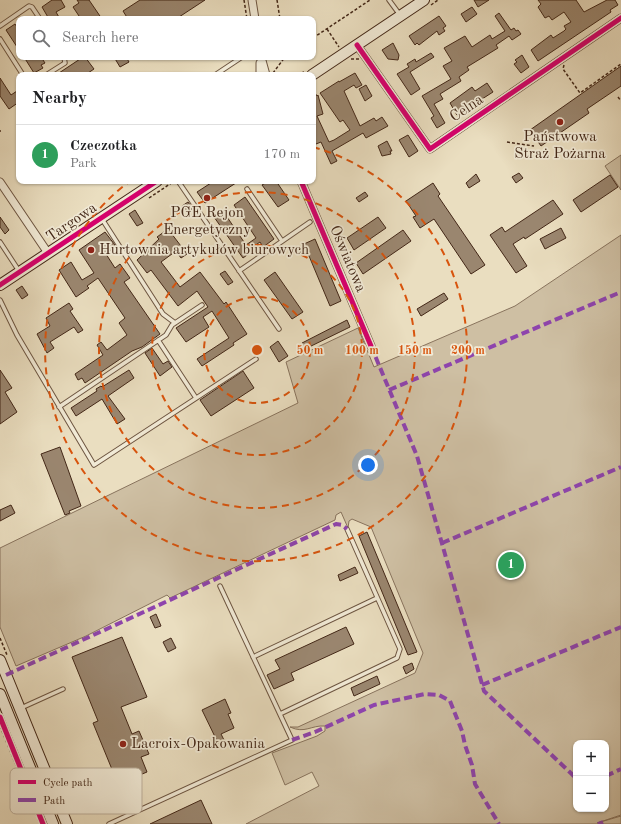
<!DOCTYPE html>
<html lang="en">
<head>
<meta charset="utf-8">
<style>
  :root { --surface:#fff; --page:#f6f6f6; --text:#202124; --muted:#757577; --line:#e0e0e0; --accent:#0f766e }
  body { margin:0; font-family:"Old Standard TT",serif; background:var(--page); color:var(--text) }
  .controls { position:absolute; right:12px; bottom:12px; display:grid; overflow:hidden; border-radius:8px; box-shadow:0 1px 3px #0004 }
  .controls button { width:36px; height:36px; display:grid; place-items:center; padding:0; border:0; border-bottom:1px solid var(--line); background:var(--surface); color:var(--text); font:20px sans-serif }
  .you { position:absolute; left:368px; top:465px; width:14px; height:14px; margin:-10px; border:3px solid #fff; border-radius:50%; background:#1a73e8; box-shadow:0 0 0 6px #1a73e833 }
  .badge { display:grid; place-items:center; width:26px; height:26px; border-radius:50%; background:var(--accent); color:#fff; font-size:13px; font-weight:700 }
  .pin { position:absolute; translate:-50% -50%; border:2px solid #fff; box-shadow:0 1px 4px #0006 }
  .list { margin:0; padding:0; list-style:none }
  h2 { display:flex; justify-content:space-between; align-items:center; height:52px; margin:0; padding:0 16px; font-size:17px }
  h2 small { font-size:13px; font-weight:400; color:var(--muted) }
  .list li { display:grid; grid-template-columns:26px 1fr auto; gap:12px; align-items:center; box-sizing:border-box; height:60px; padding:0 16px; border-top:1px solid var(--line) }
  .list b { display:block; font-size:15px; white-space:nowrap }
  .list p { margin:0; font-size:13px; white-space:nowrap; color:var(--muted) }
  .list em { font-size:13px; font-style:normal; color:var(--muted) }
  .icon { flex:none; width:22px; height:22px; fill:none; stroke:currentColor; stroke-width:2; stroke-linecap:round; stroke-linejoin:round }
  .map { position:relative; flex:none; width:621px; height:824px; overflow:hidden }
  .search { position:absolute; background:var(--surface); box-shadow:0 1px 3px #0004; left:16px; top:16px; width:300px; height:44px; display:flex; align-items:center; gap:10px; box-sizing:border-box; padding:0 14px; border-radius:8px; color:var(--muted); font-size:15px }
  .panel { position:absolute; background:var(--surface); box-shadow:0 1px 3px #0004; left:16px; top:72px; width:300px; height:112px; border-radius:8px }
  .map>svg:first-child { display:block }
</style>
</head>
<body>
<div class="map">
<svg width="621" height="824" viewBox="0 0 621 824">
  <rect width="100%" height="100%" fill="#eadec0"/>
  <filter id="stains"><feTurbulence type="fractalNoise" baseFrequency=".005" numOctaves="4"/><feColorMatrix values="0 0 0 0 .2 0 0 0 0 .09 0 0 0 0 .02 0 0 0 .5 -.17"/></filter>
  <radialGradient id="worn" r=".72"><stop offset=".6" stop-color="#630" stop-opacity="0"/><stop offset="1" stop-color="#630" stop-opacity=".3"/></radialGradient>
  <path fill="#cebfa3" stroke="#88735d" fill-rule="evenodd" d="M621,155V190L605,166Z
    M621,235V815L597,823L621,816V824H246L319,786L312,772L285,785L272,753L317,736L325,731V726C311,725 305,734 290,727H298L415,673L423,653L371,527L352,519L349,521L348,528L341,512L336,515L335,520L170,598L167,595L86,636L16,666L0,627V548L298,403L286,362L358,328L374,367L515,306ZM576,743H606V809H576Z"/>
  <path fill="#9a866f" stroke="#432717" d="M52,0H61L65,7L56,12L60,19H49L42,7Z
    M77,0H89L102,19H81L73,7L79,3Z
    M140,0H205L176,19H128L123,11Z
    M474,0H489L478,7Z
    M538,0H576L584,12L607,0H615L618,5L610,10L611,12L538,61L531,50L551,35L553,38L564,31L566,29L564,26L571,22L564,12L552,20L549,16L545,18L538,7L541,4Z
    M472,7L477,14L466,22L461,14Z
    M499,13L511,30L514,28L516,31L518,30L521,34L512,40L509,36L496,45L498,48L467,67L469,70L459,77L461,81L440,94L443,99L434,104L445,123L437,128L431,118L434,116L422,96L451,79L443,66L452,61L444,48L465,36L472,47L490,35L492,39L505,31L495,16Z
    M439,16L446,26L443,28L445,31L439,35L437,31L419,45L417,43L415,45L409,36Z
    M15,24L19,30V50L6,30Z
    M393,43L399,55L398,60L388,59L382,50Z
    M431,53L434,57L410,72L420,89L411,95L397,74L409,67L407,64L415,59L416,62Z
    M522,55L529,67L521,73L514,64L517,62L515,60Z
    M24,57H41L45,63L41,65L43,68L34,73Z
    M83,57H85L94,69L85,75H56Z
    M114,57H126L129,62L120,67Z
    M621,66V86L587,109L589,113L541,146L530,130Z
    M355,73L362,85L356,88L354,85L344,91L360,126L374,118L376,121L382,117L388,126L366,138L363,133L332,151L337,161L331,164L321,142L316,144L313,138V90L317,96L318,95L323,114L317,116L329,142L334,140L350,130L343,120L340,122L320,93L339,81V82Z
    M0,78L11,95L17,91L19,94V102L9,109L0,96Z
    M487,83L493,92L457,115L450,103L472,87L475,91Z
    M366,85L372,96L365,101L359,89Z
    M408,135L418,151L409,157L399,140Z
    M387,141L392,151H390L391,154L382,156L378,146Z
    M519,173L523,178L516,183L512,177Z
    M476,174L480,181L469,188L466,183Z
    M610,175L618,187L581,212L573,200Z
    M214,181H239L205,203L197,192Z
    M269,181H276L289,200L278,207L262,185Z
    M433,183L440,194L438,196L485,265L471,274L434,219L420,228L413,217L416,216L406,201Z
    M365,192L368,196L359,202L356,198Z
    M245,197L274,239L263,247L260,242L250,249L251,252L243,258L214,217L223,211L246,245L256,238L234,205Z
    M553,200L563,214L525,239L524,237L513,244L527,266L516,273L490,235L502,227L505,232Z
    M188,202L193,209L187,213L182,206Z
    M135,210L143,223L137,226L129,214Z
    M0,217L9,230L5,234L0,227Z
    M378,217L386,228L354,250L347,238Z
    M561,228L566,238L545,249L540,239Z
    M168,229L187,254L181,258L176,251L161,262L180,287L200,272L224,304L226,302L247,334L233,343L234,345L202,366L197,359L229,338L212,311L203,317L209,327L186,342L176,328L208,307L197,291L178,306L151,270L147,273L137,260L159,239L157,237Z
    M403,230L411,241L363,274L356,263Z
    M105,232L115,245L114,248L106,254L115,268L120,264L130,278L124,282L160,334L142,347L132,351L85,383L82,378L78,380L75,374L103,355L97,345L101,342L107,350L127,335L119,323L125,318L98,278L87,286L89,288L76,297L59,270L71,262L82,280L94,273L79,250Z
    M315,239L341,301L330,306L304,244Z
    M225,271L233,282L228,285L220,274Z
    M275,272L303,312L292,319L264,280Z
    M22,286L28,295L22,299L16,290Z
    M444,293L448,299L421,316L417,309Z
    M69,303L73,309L70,311L83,330L78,333L74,327L50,342L54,348L47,353L37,334L50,326L46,318Z
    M347,320L350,327L305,349L302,343Z
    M278,341L288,356L279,362L270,347Z
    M152,348L163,364L168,361L172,367L160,376L145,353Z
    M0,370L12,388L5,392L17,412L0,424Z
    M129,370L134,378L108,396L125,419L117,424L102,399L76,416L71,408L97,391L96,389L101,386L102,387Z
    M243,371L254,388L211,416L200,400Z
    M60,447L81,506L69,511L70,513L65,515L41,454Z
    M11,505L15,513L0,521V510Z
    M367,532L417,652L408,655L359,536Z
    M355,567L358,573L340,581L338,575Z
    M156,614L161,626L155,628L150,617Z
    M346,627L354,644L291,673L294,680L274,689L267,675L280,669L275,660Z
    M122,637L147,697L121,707L132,734L139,731L149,754L141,757L147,772L118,784L93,723L98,721L72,657Z
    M171,638L176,648L168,652L163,642Z
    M412,663L414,669L406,674L403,667Z
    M377,676L380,684L354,696L351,688Z
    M225,699L231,713L228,714L234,728L221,734L224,740L218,743L202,710Z
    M201,800L212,824H150Z"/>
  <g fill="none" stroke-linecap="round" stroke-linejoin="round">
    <g stroke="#6d5541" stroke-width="5.5">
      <path id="lane" d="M389,0L400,15
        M0,26L29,6L32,7L40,19
        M0,39L23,75
        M46,75L65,63L64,57
        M215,75L242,57
        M178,181L279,329
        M247,189L282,241
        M102,219L163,314L175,323
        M0,242L19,271
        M239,271L310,222
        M0,300L17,335L94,465L256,359
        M158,340L196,398
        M59,407L166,335L172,325L202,305
        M253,657L377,598
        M21,708L63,689
        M280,714L397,658L400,649L347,529
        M109,824L292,740L220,586"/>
    </g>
    <g stroke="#6d5541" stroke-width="9">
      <path id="street" d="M252,0L255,19
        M357,45L430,149L621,18
        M261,57L266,75
        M260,75V63
        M301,181L371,346
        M0,182L48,253"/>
    </g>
    <g stroke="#432717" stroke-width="12">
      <path id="secondary" d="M312,75L424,0
        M0,285L157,181
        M0,660L67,824
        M0,694L53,824"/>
    </g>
    <path stroke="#432717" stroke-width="1.5" stroke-dasharray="3 2" stroke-linecap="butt" d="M244,0L247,19
      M277,0L280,19
      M431,5L438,0
      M327,29L339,47
      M313,38L370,0
      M253,57V61
      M351,59H359
      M564,65L563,69L580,93L621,64
      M273,73L285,57
      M297,75L304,72
      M618,97L621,101
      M0,130V132
      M507,142L534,146
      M149,198L173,182
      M0,638L7,655
      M0,726L40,824"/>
    <use href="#lane" stroke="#f1ead6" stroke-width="3.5"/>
    <use href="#street" stroke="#f1ead6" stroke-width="7"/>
    <use href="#secondary" stroke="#f1ead6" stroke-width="10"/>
    <path stroke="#8e44ad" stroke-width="4" stroke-dasharray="8 4" stroke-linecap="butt" d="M371,346L417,456L484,691L576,778
      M389,390L621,292
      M442,543L621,467
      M6,675L336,524L342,525L347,529
      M482,685L621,627
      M292,740L315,732L374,705L425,694L439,695L450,701L462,731L465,745L472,765L475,784L499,824
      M606,776L621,769
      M598,824L603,822"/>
    <g stroke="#f1ead6" stroke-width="8">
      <path id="cycleway" d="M357,45L430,149L621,18
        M301,181L371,346
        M0,285L157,181
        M0,717L43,824"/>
    </g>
    <use href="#cycleway" stroke="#d6006c" stroke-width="5"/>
  </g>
  <g fill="none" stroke="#d8540d" stroke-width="2" stroke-dasharray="7 5">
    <circle cx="257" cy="350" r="53"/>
    <circle cx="257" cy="350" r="105"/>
    <circle cx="257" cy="350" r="158"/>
    <path d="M313 147A211 211 0 1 1 130 181"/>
  </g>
  <g fill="#8f2418" stroke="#f1ead6" stroke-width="1.5">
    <circle cx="560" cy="122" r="4"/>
    <circle cx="207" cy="198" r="4"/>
    <circle cx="91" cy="250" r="4"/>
    <circle cx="123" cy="744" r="4"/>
  </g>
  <g text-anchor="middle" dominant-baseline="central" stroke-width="3.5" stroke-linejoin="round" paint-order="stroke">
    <g font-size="15" fill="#432717" stroke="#f1ead6">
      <text transform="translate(467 109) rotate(-34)">Celna</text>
      <text transform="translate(72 223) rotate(-34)">Targowa</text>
      <text transform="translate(347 259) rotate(67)">Oświatowa</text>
    </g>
    <g font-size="15" fill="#432717" stroke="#f1ead6">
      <text x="560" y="137">Państwowa<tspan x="560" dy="17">Straż Pożarna</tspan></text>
      <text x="207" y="213">PGE Rejon<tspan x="207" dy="17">Energetyczny</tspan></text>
      <text x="99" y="250" text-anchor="start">Hurtownia artykułów biurowych</text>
      <text x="131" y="744" text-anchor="start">Lacroix-Opakowania</text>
    </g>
  </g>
  <rect x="10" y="768" width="132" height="46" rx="6" fill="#f1ead6" stroke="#bdb09d" stroke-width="1"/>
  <rect x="18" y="780" width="18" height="4" fill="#d6006c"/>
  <rect x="18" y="798" width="18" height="4" fill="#8e44ad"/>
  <g font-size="11" fill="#432717">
    <text x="43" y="786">Cycle path</text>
    <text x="43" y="804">Path</text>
  </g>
  <circle cx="257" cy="350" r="6" fill="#d8540d" stroke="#f1ead6" stroke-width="2"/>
  <g font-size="12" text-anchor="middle" font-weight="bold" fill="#d8540d" stroke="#f1ead6" stroke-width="3.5" stroke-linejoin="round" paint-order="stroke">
    <text x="310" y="354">50 m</text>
    <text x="362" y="354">100 m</text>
    <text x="415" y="354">150 m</text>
    <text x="468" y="354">200 m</text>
  </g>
  <rect width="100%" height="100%" filter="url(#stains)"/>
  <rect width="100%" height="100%" fill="url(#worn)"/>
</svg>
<div class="controls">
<button>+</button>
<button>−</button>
</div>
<div class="you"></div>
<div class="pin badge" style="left:511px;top:565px;background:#2e9e5b">1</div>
<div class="search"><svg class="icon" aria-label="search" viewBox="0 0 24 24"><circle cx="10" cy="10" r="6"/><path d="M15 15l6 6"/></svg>Search here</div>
<section class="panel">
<h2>Nearby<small></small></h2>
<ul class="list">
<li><span class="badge" style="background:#2e9e5b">1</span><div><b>Czeczotka</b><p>Park</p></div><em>170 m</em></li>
</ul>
</section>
</div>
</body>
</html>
